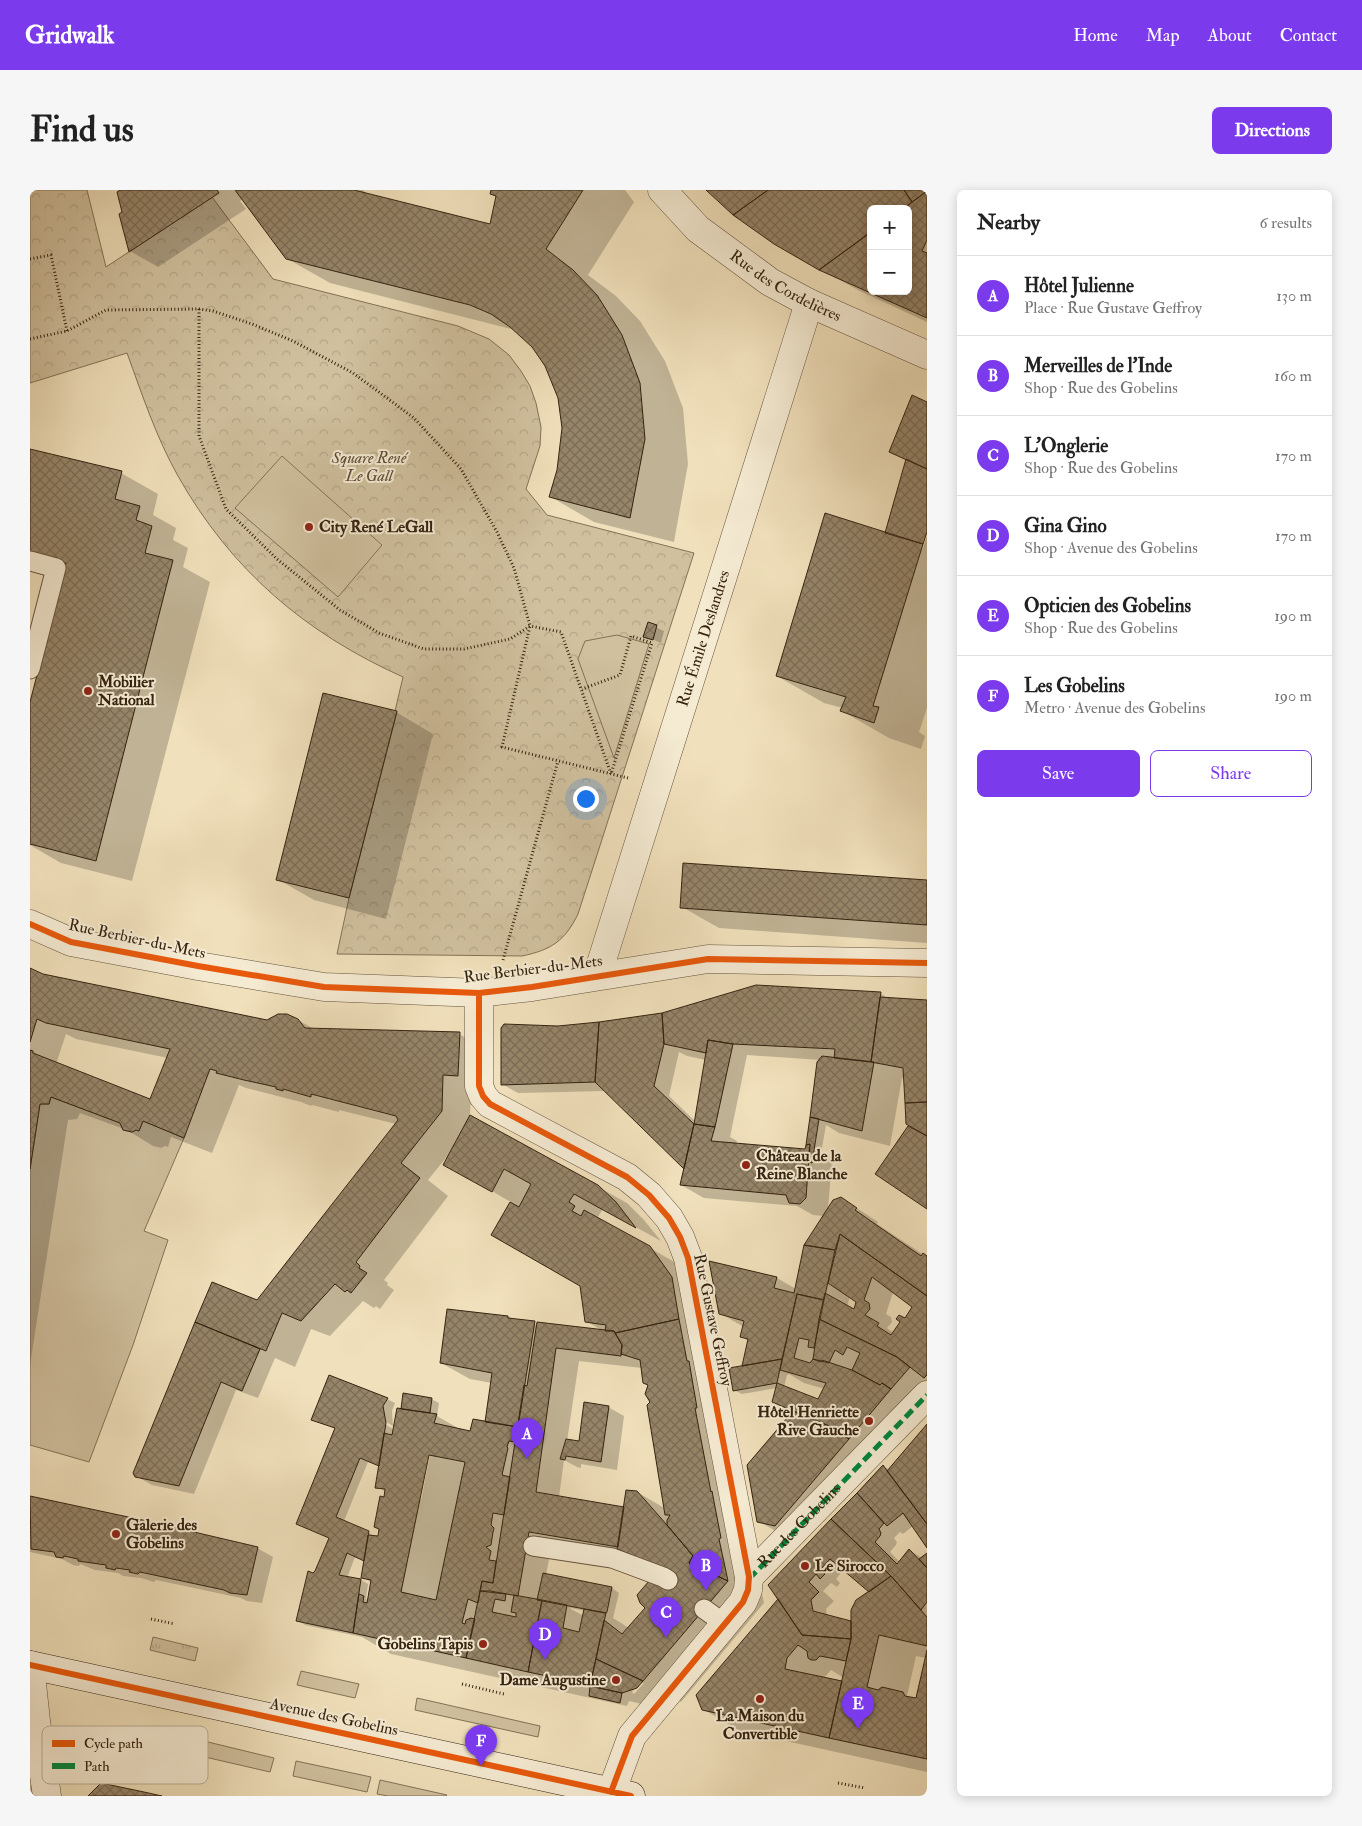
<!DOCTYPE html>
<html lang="en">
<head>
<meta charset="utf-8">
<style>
  :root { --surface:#fff; --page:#f6f6f6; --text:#222; --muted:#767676; --line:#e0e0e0; --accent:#7c3aed }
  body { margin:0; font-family:"IM FELL Double Pica",serif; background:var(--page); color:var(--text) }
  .controls { position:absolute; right:15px; top:15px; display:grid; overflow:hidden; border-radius:8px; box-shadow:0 2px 12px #0003 }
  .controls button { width:45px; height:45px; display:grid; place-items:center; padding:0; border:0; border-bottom:1px solid var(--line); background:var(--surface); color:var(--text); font:25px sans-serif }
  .you { position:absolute; left:555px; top:608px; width:18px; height:18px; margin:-12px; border:4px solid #fff; border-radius:50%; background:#1a73e8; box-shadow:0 0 0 8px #1a73e833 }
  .badge { display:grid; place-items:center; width:32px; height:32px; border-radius:50%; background:var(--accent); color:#fff; font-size:16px; font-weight:700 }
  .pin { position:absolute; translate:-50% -41px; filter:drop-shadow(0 1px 2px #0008) }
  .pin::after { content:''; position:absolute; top:26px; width:18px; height:15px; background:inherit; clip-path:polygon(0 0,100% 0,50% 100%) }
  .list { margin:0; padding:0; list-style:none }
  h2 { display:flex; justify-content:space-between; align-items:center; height:65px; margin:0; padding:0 20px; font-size:21px }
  h2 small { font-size:16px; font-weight:400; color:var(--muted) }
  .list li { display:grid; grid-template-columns:32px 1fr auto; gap:15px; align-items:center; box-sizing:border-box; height:80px; padding:0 20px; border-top:1px solid var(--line) }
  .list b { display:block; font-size:19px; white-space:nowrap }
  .list p { margin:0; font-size:16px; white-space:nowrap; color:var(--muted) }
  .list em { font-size:16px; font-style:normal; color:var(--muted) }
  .actions { display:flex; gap:10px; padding:15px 20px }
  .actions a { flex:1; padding:11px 0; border:1px solid var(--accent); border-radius:8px; text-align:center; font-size:18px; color:var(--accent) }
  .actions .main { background:var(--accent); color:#fff }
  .map { position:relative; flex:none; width:897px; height:1606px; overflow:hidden; border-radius:8px }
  header { display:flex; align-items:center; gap:30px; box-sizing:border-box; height:70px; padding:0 25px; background:var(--accent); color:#fff }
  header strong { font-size:24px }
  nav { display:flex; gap:28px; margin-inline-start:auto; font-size:18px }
  .intro { display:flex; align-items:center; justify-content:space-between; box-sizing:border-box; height:120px; padding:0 30px }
  h1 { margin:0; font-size:35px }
  .button { padding:12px 22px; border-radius:8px; background:var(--accent); color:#fff; font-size:18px; font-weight:700 }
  main { display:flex; gap:30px; padding:0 30px }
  aside { flex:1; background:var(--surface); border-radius:8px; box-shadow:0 2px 12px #0003 }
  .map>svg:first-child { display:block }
</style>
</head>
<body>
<header>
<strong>Gridwalk</strong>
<nav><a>Home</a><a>Map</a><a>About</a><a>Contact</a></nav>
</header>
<div class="intro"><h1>Find us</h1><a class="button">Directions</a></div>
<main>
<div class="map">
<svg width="897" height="1606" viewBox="0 0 897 1606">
  <defs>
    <pattern id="grass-tufts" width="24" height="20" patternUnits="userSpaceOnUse" patternTransform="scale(1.25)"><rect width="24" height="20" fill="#d0c09e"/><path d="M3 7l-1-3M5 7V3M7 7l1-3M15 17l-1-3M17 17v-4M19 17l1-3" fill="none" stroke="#b3a587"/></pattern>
    <pattern id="park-crowns" width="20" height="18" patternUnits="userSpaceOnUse" patternTransform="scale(1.25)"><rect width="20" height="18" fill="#d0c09e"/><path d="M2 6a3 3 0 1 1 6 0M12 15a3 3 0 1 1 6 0" fill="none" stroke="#b3a587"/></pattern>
    <pattern id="building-cross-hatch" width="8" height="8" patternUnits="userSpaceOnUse" patternTransform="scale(1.25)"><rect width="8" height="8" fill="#968569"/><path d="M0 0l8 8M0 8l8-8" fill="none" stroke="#7b6c55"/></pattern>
  </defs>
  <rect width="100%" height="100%" fill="#f0e0bb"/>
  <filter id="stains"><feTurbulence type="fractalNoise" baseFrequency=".004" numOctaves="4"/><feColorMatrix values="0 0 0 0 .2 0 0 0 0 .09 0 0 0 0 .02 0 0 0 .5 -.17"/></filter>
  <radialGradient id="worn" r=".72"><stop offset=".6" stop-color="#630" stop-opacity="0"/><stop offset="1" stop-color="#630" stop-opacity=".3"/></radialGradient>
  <path fill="url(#grass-tufts)" stroke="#827257" d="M123,1447L168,1458L165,1471L120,1460Z"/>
  <path fill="url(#park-crowns)" stroke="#827257" d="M0,0H57L76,77L182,7L243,89L428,136L459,149L479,165L491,181L500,196L506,213L511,237L510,256L496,299L517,325L664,363L548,724C535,751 521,760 492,766L307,764L319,708L367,522L365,521L373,487C275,443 201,380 148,286C126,247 112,204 97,163L0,193Z"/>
  <path fill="#d0c09e" stroke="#827257" d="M252,266L352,355L308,407L205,318Z
    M587,445L619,454L584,568L548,469L555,451Z
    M21,907L90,933L93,940L102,942L106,940L109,941L113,931L154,948L114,1041L138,1050L103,1155L59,1272L0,1255V979L10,914H19Z
    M271,1481L329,1494L325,1508L267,1495Z
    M387,1508L510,1536L508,1547L385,1520Z
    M178,1552L244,1568L240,1582L175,1567Z
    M266,1571L341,1587L337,1602L263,1586Z
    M350,1590L417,1605L416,1606H358L347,1604Z"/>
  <path fill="#0003" fill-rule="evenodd" d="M92,0H333L336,4L461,36L467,7L461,4L462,0H595L604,12L558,85L586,106L610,131L635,171L653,218L658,274L644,352L564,332L521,307L528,281L534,238L529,208L516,176L503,156L485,140L300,93L256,68L213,9L210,11L216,19L128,77L100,61L93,23Z
    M678,0H897V132L828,100L764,65ZM841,19H878V101H841Z
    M897,213L890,360H892L897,346V518L889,542L895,546L891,559L859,548L812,521L813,518L794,513L747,486L856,344L877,271L861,262Z
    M0,260L91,283L128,304L123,325L146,338L143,350L158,358L153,377L180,392L102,691L31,673L0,655V517L35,384Z
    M619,434L634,441L631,453L615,446Z
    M366,522L403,544L356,729L284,710L247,689Z
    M897,691V753L689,738L652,717Z
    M0,779L13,785L238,831L268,830L284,839L429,844L458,860L441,901L440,926L597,1013L614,1030L631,1051L573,1019L567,1028L648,1074L725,1370L734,1413L651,1512L635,1504L616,1515L599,1511L597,1516L361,1464L332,1447L275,1435L268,1430L283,1385L300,1348L306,1239L282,1229L357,1209L365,1213L362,1221L363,1236L351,1229L350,1231L363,1239V1241L373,1220L401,1209L409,1213L407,1226L433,1241L441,1243L457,1233L462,1193L440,1189L411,1173L478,1127L508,1135L573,1141L556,1131L551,1095L462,1045L481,1012L415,974L419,964L398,990L418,1006L354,1090L358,1093L357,1095L364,1100L350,1119L346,1116L344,1118L333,1111L300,1146L281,1139L265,1177L245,1168L228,1208L206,1200L164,1304L122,1295L106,1286L183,1094L227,1111L366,934L309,920V922L282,915L281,916L271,912L216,898L209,895L182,963L141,947L138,957L135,956L131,958L123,956L97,940L50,923L47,929L38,930L0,1175ZM36,844L46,849L138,868L121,910L26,874ZM549,1171L612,1178L619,1195L636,1319L607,1302L593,1319L529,1307L534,1270L547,1277L551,1278V1274L587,1280L594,1226L578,1217L550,1252L537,1251ZM397,1265H400L391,1310L388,1309ZM338,1272L350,1276L347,1297L356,1302L349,1348L314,1331ZM522,1354L642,1387L599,1438L583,1428L589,1403L582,1398L516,1385ZM325,1367L335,1371L333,1387L342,1393L339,1410L336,1409L338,1394L331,1390L317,1388ZM541,1418L555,1421L554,1426L541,1419ZM610,1493H614L604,1504L602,1502Z
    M850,803L859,809L897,811V1018L893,942L875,889L872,888L860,956L809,943L796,935L791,964L802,970L798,1019L811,1008L833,1022L848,1032L847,1034L897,1067V1219L751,1344L728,1331L763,1223L744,1212L747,1198L712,1204L704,1200L713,1177L718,1151L711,1146L714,1137L691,1124L747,1088L766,1099L794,1026L783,1025L767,1016L674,1008L651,995L655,978L575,901L488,903L472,894L528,837ZM649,862L657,866L676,870L665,931L639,906ZM717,865L791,870L776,960L706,954L707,951L700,947ZM863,1102L884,1117L864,1143L857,1138L862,1132L861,1127L856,1124ZM820,1106L827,1111L824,1121L817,1117ZM759,1184L774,1193L795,1199L789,1210L754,1197L757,1185Z
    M854,1277L860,1280L883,1336L873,1344L870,1342L864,1348L867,1352L866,1355L860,1362L870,1372L879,1360L892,1368L897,1364V1582L710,1541L673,1519L750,1410L739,1395ZM814,1379L840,1402L822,1434L797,1426L796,1419L804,1411L793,1401L801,1393L807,1397L810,1393L806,1389ZM886,1466L896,1468L887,1510L877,1506ZM801,1480L814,1488L813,1492L794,1488Z
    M0,1307L227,1358L243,1367L232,1413L217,1411L211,1408L126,1390L124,1392L111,1388L93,1386L88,1383L65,1380L50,1374L49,1376L43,1375L32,1369L0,1362Z
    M0,1595L11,1606H0Z"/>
  <path fill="url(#building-cross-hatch)" stroke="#352310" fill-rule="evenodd" d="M90,0H187L189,3L99,62L89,24L92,22L87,2Z
    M205,0H324L460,34L466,6L460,4L461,0H553L516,59L543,80L567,105L592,145L610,193L615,249L600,328L519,307L527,280L532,238L528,208L515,176L502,157L480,137L461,124L440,115L256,69Z
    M676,0H738L703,25Z
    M738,0H874L882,12L873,19H841V42L789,80L744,54L703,25Z
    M874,0H897V1L882,12Z
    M897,1V50L892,61L897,63V128L789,80L841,42V101H878V19H873Z
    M882,205L897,212V279L859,262Z
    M0,259L92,281L85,309L110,316L106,330L122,336L115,363L143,370L66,671L0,654V512L36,373L0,364Z
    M876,269L897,279V342L893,354L855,343Z
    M795,323L893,354L843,516L849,517L844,533L810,521L816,507L746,486Z
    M618,432L627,435L623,450L613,447Z
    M293,503L367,521L319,708L246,690Z
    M653,673L897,690V735L650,718Z
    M0,778L13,784L237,830L248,824H257L268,829L275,838L430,842L428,886L413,885L412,921L371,973L390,988L326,1072L330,1076L329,1078L337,1083L321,1103L317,1100L315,1102L305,1094L271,1131L252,1123L236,1161L165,1132L182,1092L227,1110L368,930L366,926L281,904V907L253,899V901L246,899V897L214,890L186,883L187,881L180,879L154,948L113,931L109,941L106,940L102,942L93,940L90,933L21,907L19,914H10L0,979V860L3,861V863L120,909L140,859L16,833L7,829L0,852Z
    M726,795L851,802L841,872L804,868L805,859L703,854L678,850L676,863L634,854L632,823Z
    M850,807L897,810V912L875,913L873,878L841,872Z
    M632,823L634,854L624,896L664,934L654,979L565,892L569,832Z
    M569,832L565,892L471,895V838L474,834L528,836Z
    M678,850L703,854L685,937L664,934Z
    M792,866L844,872L832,941L780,927L787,872Z
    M897,912V946L876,934L875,913Z
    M440,925L568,995L586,1012L606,1038L544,1004L539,1012L545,1016L542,1021L551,1026L554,1020L620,1056L642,1087L649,1129L585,1143L584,1141H575L576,1135L555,1132L550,1096L461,1045L480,1012L489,1017L501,994L474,979L462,1002L413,975Z
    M780,927L789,929L782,973L778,972L780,954L776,955Z
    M664,934L685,937L681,951L775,959L776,955L780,954L776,1008L770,1014L759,1013L756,1005L650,995Z
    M878,936L897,946V1019L845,984Z
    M811,1007L827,1018L825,1020L891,1066L893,1063L897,1066V1106L810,1044L805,1060L774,1055L803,1010Z
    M810,1044L897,1106V1185L894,1188L867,1167L789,1129L795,1103L824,1119L826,1112L798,1093ZM842,1087L882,1117L875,1128L869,1125L866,1129L870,1132L861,1145L847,1136L849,1133L835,1125L840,1119L839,1113L834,1110Z
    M774,1055L805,1060L794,1110L767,1104L752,1169L712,1176L718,1149L710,1147L714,1131L689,1124L679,1071L747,1087L744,1098L764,1103Z
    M767,1104L794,1110L784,1158L778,1157L779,1150L769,1148L764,1168L780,1173L783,1169L791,1172L792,1170L822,1180L850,1195L852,1193L861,1199L819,1249L803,1240L804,1238L742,1212L747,1193L788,1209L796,1193L750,1180Z
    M417,1119L478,1126V1128L505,1131L488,1237L455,1232L462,1183L410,1173Z
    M649,1129L657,1171H659L667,1218H665L681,1302L682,1301L685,1317L691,1348L689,1349L698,1391L659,1373L663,1366L637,1335V1330L640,1325H635L617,1215L620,1212L615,1204L618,1195L613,1193L610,1170L591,1164L592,1155L585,1143Z
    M789,1129L867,1167L880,1177L861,1199L852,1193L850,1195L822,1180L830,1163L817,1157L813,1165L805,1160L799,1173L783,1169Z
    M165,1132L230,1159L212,1201L191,1192L149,1296L105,1287L103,1283Z
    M507,1132L584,1141L592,1155L591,1166L526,1158L506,1302L594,1317L588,1357L499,1342L488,1406L460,1401H450L452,1391L463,1393L494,1195L497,1196Z
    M752,1169L747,1193L703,1201L699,1178Z
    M299,1185L358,1208L353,1216L356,1233L349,1276L330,1268L306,1327L339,1341L334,1371L317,1363L309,1385L331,1389L323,1443L266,1431L278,1381L283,1383L285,1381L299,1348L266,1334L305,1238L281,1230Z
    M373,1203L402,1208L400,1223L371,1219Z
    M554,1212L579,1216L571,1272L536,1266L535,1270L530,1269L536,1249L549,1251Z
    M367,1218L407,1224L404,1233L440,1241L443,1229L488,1237L486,1252L479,1251L477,1257L478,1258L472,1285L480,1287L474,1325L463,1323L461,1335L464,1338L463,1342L461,1355L456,1357L461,1361L459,1370L466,1371L463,1393L452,1391L448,1413L438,1409L432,1433L435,1434L436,1430L441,1428L445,1429L436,1468L323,1443L329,1404L334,1406L333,1412L337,1413L341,1390L331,1388L338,1345L348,1346L349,1339L344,1337L350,1306L354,1307L355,1299L345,1298L354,1243L362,1245ZM399,1265L435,1272L406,1410L371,1402Z
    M763,1221L804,1238L803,1240L819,1249L745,1336L727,1332L717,1275Z
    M897,1234V1334L857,1281Z
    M853,1275L897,1334V1358L873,1323L857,1336L827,1303Z
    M596,1300L607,1301L637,1335L663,1366L659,1373L698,1391L613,1491L566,1469L574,1430L592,1444L615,1418L610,1413L607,1405L619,1391L628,1393L640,1381L587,1359Z
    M827,1303L854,1333L849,1339L851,1343L850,1346L845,1352L867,1374L879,1359L897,1378V1412L891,1420L861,1386L801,1329Z
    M0,1306L117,1331L228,1357L217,1405L200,1403L194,1400L110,1382L108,1384L99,1382L100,1380L86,1378L85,1380L76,1378V1375L48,1371V1369L34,1366L33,1368L26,1367L24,1362L1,1359Z
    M801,1329L861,1386L839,1402L800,1369L791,1379L795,1384L790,1389L786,1384L779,1392L789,1402L781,1410L783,1421L821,1431V1449L772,1445L738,1395Z
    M897,1363V1378L889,1369Z
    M513,1383L582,1397L577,1422L576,1423L507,1410Z
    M861,1386L897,1427V1456L849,1445L837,1497L848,1500L852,1497L873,1502L875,1506L886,1508L897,1460V1569L799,1548L821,1449V1420L826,1410Z
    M450,1401L476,1404L475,1411L465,1409L462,1422L486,1427V1423L481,1422L484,1405L512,1410L498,1482L436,1468Z
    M748,1409L772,1445L821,1449L816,1471L790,1466L786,1470H781L778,1468L777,1461L768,1455L757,1468L755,1479L812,1491L799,1548L672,1520L666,1505Z
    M512,1410L537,1415L533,1438L549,1442L554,1419L576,1423L560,1495L498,1482Z
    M566,1469L613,1491L607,1498L592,1503L560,1496Z
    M560,1496L592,1503L590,1513L559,1506Z
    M71,1593L114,1602L132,1606H58Z"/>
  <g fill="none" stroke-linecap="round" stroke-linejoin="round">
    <g stroke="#64523b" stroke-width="21">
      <path id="service" d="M0,371L26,378L0,479
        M503,1356L582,1368L633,1387L638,1390
        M674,1419L695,1434"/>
    </g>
    <g stroke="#64523b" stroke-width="29">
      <g id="minor">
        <path id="s1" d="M632,0L668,39L740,92L779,113L897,165"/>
        <path d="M0,734L41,752L168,776L294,797L449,803L502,797L678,769L897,773"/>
        <path id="s2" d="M567,786L779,113"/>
        <path d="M449,803V896L453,906L460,914L597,987L619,1005L639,1028L650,1047L658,1068L719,1387L718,1400L713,1412L602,1546L580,1606"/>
        <path id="s3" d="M719,1387L897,1205"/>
        <path d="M0,1475L6,1531L17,1606"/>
      </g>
    </g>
    <g stroke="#352310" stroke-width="29">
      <path id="secondary" d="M0,1475L601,1606"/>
    </g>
    <path stroke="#352310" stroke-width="3" stroke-dasharray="1 2.5" stroke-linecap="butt" d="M0,69L21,65L37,141
      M169,119V246L196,319L247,369L310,420L349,443L394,459H434L480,449L500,436L531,442L581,584L622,453L601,446L590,485L552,499
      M0,149L37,141L76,120L169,119L183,121L222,134L263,151L323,183L384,228L431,279L467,342L484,378L500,436L472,557L598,588
      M473,770L528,571
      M121,1429L145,1434
      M432,1494L474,1504
      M104,1558L129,1564
      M808,1593L835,1598"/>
    <use href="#service" stroke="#f5ebd3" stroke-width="19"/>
    <use href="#minor" stroke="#f5ebd3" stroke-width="28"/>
    <use href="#secondary" stroke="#f5ebd3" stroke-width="28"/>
    <path stroke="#00873e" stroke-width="5" stroke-dasharray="10 5" stroke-linecap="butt" d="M719,1389L897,1205"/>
    <g stroke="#f5ebd3" stroke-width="9">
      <path id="cycleway" d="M0,734L41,752L168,776L294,797L449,803L502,797L678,769L897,773
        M449,803V896L453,906L460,914L597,987L619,1005L639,1028L650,1047L658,1068L719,1387L718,1400L713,1412L602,1546L581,1602
        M0,1475L601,1606"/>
    </g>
    <use href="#cycleway" stroke="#e8590c" stroke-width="6"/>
  </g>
  <g fill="#8f2418" stroke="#f5ebd3" stroke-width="2">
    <circle cx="279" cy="337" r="5"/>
    <circle cx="58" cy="501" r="5"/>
    <circle cx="716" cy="975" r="5"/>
    <circle cx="839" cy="1231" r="5"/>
    <circle cx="86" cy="1344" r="5"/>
    <circle cx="775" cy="1376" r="5"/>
    <circle cx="453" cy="1454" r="5"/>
    <circle cx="586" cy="1490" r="5"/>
    <circle cx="730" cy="1509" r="5"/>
  </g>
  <g text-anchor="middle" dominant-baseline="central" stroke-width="4" stroke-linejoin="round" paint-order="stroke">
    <g font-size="16" fill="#352310" stroke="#f5ebd3">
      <text stroke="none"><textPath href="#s1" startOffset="158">Rue des Cordelières</textPath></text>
      <text stroke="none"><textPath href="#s2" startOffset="354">Rue Émile Deslandres</textPath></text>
      <text transform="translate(107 749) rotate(12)">Rue Berbier-du-Mets</text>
      <text transform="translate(503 779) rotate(-7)">Rue Berbier-du-Mets</text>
      <text transform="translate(683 1130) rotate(78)">Rue Gustave Geffroy</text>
      <text stroke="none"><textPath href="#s3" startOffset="72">Rue des Gobelins</textPath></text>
      <text transform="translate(304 1527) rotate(12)">Avenue des Gobelins</text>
    </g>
    <g font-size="16" font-style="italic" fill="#5c4a34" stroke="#f5ebd3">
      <text x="339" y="268">Square René<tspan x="339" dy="18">Le Gall</tspan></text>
    </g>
    <g font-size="16" font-weight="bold" fill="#352310" stroke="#f5ebd3" text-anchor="start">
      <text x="289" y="337">City René LeGall</text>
      <text x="68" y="492">Mobilier<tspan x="68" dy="18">National</tspan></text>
      <text x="726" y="966">Château de la<tspan x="726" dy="18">Reine Blanche</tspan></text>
      <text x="829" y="1222" text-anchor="end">Hôtel Henriette<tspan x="829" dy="18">Rive Gauche</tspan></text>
      <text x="96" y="1335">Galerie des<tspan x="96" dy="18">Gobelins</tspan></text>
      <text x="785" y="1376">Le Sirocco</text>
      <text x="443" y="1454" text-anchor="end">Gobelins Tapis</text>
      <text x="576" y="1490" text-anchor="end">Dame Augustine</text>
      <text x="730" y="1526" text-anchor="middle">La Maison du<tspan x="730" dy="18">Convertible</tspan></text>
    </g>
  </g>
  <rect x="12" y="1536" width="166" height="58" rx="8" fill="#f5ebd3" stroke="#bbaf98" stroke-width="1"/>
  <rect x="22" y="1550" width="23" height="7" fill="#e8590c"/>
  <rect x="22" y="1573" width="23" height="6" fill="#00873e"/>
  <g font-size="14" fill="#352310">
    <text x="54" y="1558">Cycle path</text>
    <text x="54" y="1581">Path</text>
  </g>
  <rect width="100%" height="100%" filter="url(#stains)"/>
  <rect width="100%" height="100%" fill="url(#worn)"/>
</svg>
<div class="controls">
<button>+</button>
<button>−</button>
</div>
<div class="you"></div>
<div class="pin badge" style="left:497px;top:1269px">A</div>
<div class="pin badge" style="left:676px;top:1401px">B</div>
<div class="pin badge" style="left:636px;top:1448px">C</div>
<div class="pin badge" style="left:515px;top:1470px">D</div>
<div class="pin badge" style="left:828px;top:1539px">E</div>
<div class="pin badge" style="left:451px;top:1576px">F</div>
</div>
<aside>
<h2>Nearby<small>6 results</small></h2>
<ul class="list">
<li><span class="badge">A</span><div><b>Hôtel Julienne</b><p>Place · Rue Gustave Geffroy</p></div><em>130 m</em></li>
<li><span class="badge">B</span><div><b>Merveilles de l'Inde</b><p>Shop · Rue des Gobelins</p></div><em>160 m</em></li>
<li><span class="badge">C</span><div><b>L'Onglerie</b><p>Shop · Rue des Gobelins</p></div><em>170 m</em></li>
<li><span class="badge">D</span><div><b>Gina Gino</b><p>Shop · Avenue des Gobelins</p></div><em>170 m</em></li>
<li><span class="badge">E</span><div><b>Opticien des Gobelins</b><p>Shop · Rue des Gobelins</p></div><em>190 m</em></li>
<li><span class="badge">F</span><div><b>Les Gobelins</b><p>Metro · Avenue des Gobelins</p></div><em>190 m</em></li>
</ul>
<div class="actions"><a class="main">Save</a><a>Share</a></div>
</aside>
</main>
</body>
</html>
